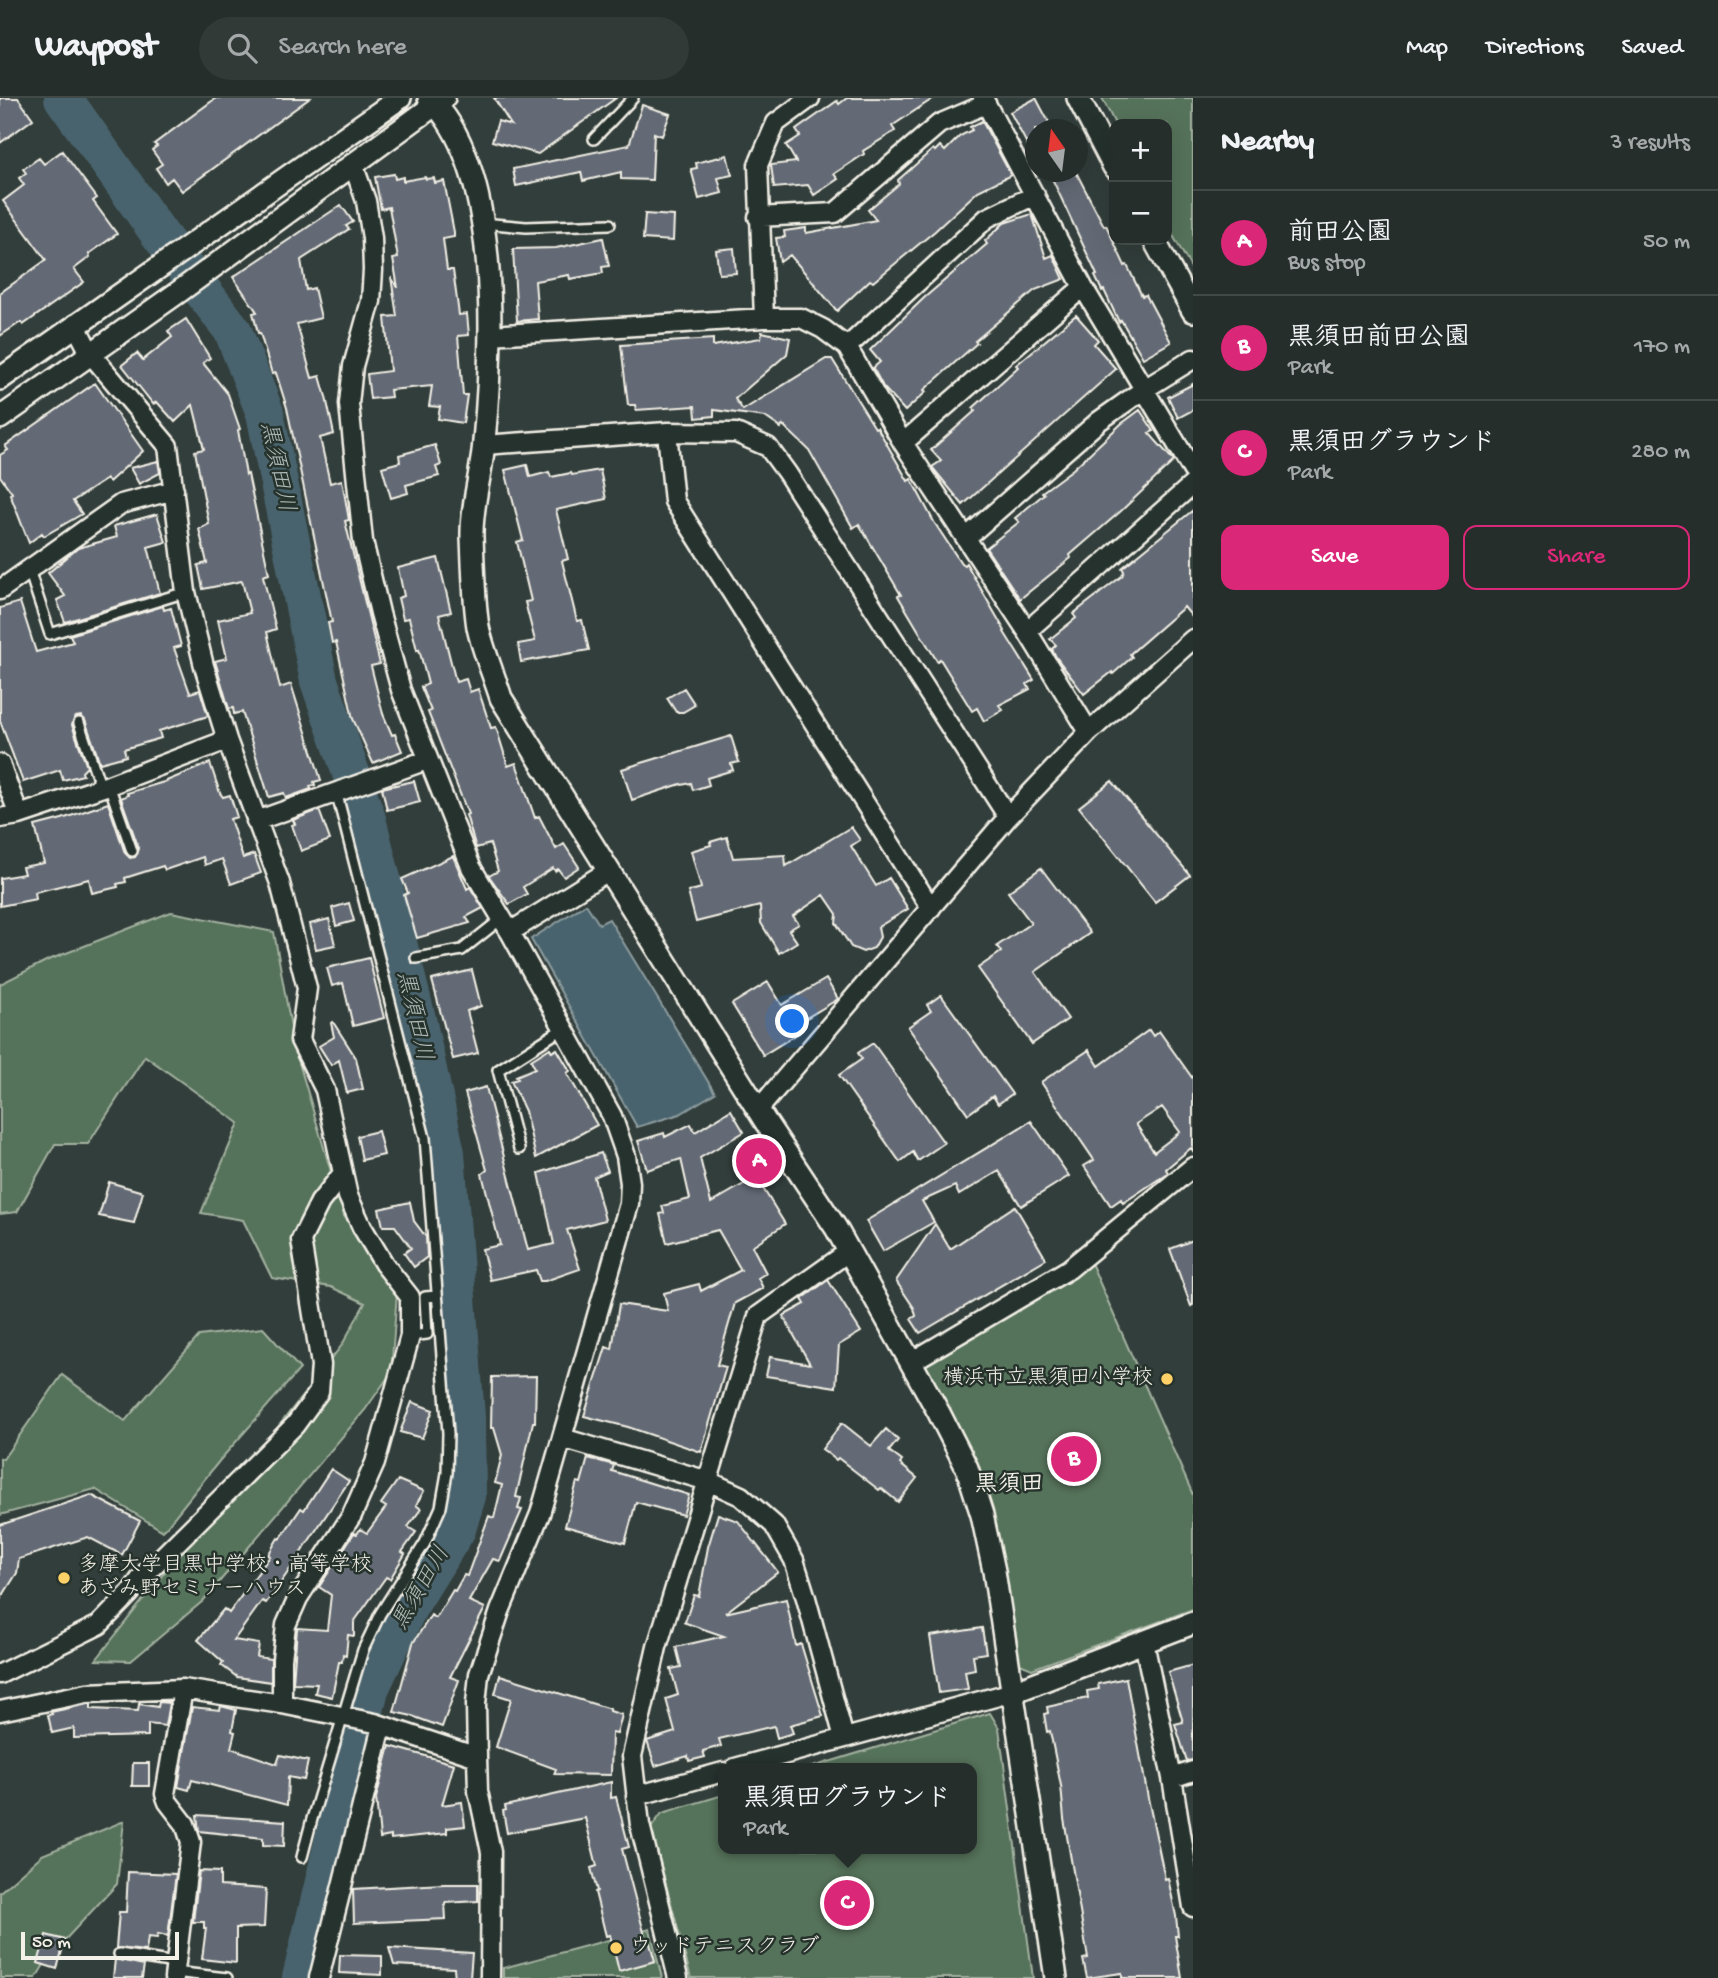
<!DOCTYPE html>
<html lang="en">
<head>
<meta charset="utf-8">
<style>
  :root { --surface:#262e2c; --page:#323a38; --text:#f1f3f6; --muted:#a4a8a9; --line:#424a48; --accent:#db2777 }
  body { margin:0; font-family:"Gochi Hand","Klee One",sans-serif; background:var(--page); color:var(--text) }
  .controls { position:absolute; right:21px; top:21px; display:grid; overflow:hidden; border-radius:14px; box-shadow:0 7px 28px #0002 }
  .controls button { width:63px; height:63px; display:grid; place-items:center; padding:0; border:0; border-bottom:2px solid var(--line); background:var(--surface); color:var(--text); font:35px sans-serif }
  .compass { position:absolute; left:1025px; top:21px; width:63px; height:63px; border-radius:50%; background:var(--surface); box-shadow:0 7px 28px #0002; rotate:346deg }
  .scale { position:absolute; left:21px; bottom:18px; width:158px; box-sizing:border-box; padding-left:7px; border:4px solid #f4f1e8; border-top:0; font-size:19px; line-height:24px; white-space:nowrap; color:#f4f1e8; -webkit-text-stroke:5px #26332d; paint-order:stroke }
  .you { position:absolute; left:793px; top:924px; width:24px; height:24px; margin:-18px; border:5px solid #fff; border-radius:50%; background:#1a73e8; box-shadow:0 0 0 10px #1a73e833 }
  .badge { display:grid; place-items:center; width:46px; height:46px; border-radius:50%; background:var(--accent); color:#fff; font-size:23px; font-weight:700 }
  .pin { position:absolute; translate:-50% -50%; border:4px solid #fff; box-shadow:0 2px 7px #0006 }
  .popup { position:absolute; left:718px; top:1665px; width:259px; height:91px; box-sizing:border-box; display:grid; place-content:center; border-radius:14px; background:var(--surface); filter:drop-shadow(0 2px 5px #0005); font-size:23px; white-space:nowrap; color:var(--muted) }
  .popup b { font-size:26px; color:var(--text) }
  .popup::after { content:''; position:absolute; left:50%; top:100%; margin-left:-14px; border:14px solid transparent; border-top-color:var(--surface) }
  .list { margin:0; padding:0; list-style:none }
  h2 { display:flex; justify-content:space-between; align-items:center; height:91px; margin:0; padding:0 28px; font-size:30px }
  h2 small { font-size:23px; font-weight:400; color:var(--muted) }
  .list li { display:grid; grid-template-columns:46px 1fr auto; gap:21px; align-items:center; box-sizing:border-box; height:105px; padding:0 28px; border-top:2px solid var(--line) }
  .list b { display:block; font-size:26px; white-space:nowrap }
  .list p { margin:0; font-size:23px; white-space:nowrap; color:var(--muted) }
  .list em { font-size:23px; font-style:normal; color:var(--muted) }
  .actions { display:flex; gap:14px; padding:21px 28px }
  .actions a { flex:1; padding:16px 0; border:2px solid var(--accent); border-radius:14px; text-align:center; font-size:24px; color:var(--accent) }
  .actions .main { background:var(--accent); color:#fff }
  .icon { flex:none; width:38px; height:38px; fill:none; stroke:currentColor; stroke-width:2; stroke-linecap:round; stroke-linejoin:round }
  .map { position:relative; flex:none; width:1193px; height:1880px; overflow:hidden }
  header { display:flex; align-items:center; gap:42px; box-sizing:border-box; height:98px; padding:0 35px; background:var(--surface); border-bottom:2px solid var(--line) }
  header strong { font-size:33px }
  nav { display:flex; gap:38px; margin-inline-start:auto; font-size:24px }
  .search { width:490px; height:63px; background:var(--page); display:flex; align-items:center; gap:18px; box-sizing:border-box; padding:0 24px; border-radius:38px; color:var(--muted); font-size:26px }
  main { display:flex }
  aside { flex:1; background:var(--surface) }
  .map>svg:first-child { display:block }
</style>
</head>
<body>
<header>
<strong>Waypost</strong>
<div class="search"><svg class="icon" aria-label="search" viewBox="0 0 24 24"><circle cx="10" cy="10" r="6"/><path d="M15 15l6 6"/></svg>Search here</div>
<nav><a>Map</a><a>Directions</a><a>Saved</a></nav>
</header>
<main>
<div class="map">
<svg width="1193" height="1880" viewBox="0 0 1193 1880">
  <rect width="100%" height="100%" fill="#323e3b"/>
  <filter id="ink" filterUnits="userSpaceOnUse"><feTurbulence type="fractalNoise" baseFrequency=".0143" numOctaves="2"/><feDisplacementMap in="SourceGraphic" scale="14" xChannelSelector="R" yChannelSelector="G"/><feConvolveMatrix kernelMatrix="1 2 1 2 8 2 1 2 1" color-interpolation-filters="sRGB"/></filter>
  <g filter="url(#ink)">
    <path fill="#55725a" stroke="#a4b2a1" stroke-width="2" d="M1102,0H1193V173L1167,127V26H1115Z
      M171,814L274,834L295,951L344,1118L397,1194L391,1275L365,1312L203,1503L131,1563L96,1562L342,1247L365,1205L331,1189L272,1180L243,1122L201,1115L239,1025L145,958L88,1046H55L17,1114L0,1116V886L46,863Z
      M1091,1165L1193,1397V1511L1032,1571L1020,1566L1002,1467L920,1269Z
      M263,1230L300,1271L220,1362L163,1433L95,1391L0,1417V1360L3,1361L62,1277L125,1323L199,1238Z
      M990,1615L999,1630L1033,1880H691L651,1730L662,1715L723,1697V1751H971V1670H809Z
      M124,1723L117,1786L48,1860L36,1880H0V1794L42,1757Z
      M650,1831L662,1880H503V1870Z"/>
    <path fill="#48646e" stroke="#8d9c9f" stroke-width="2" d="M586,806L599,826L609,821L715,995L680,1016L637,1029L531,841Z"/>
    <g fill="none" stroke-linecap="round" stroke-linejoin="round">
      <path stroke="#48646e" stroke-width="38" d="M63,0L160,137L233,233L265,315L319,583L367,721L417,921L446,1055L466,1319L467,1398L457,1431L408,1510L370,1591L301,1880"/>
    </g>
    <path fill="#646b75" stroke="#f4f1e8" stroke-width="2" fill-rule="evenodd" d="M0,0H18L33,21L0,45Z
      M216,0H310L182,93L172,80L166,85L156,70L162,66L152,52L157,48L154,46Z
      M494,0H616L538,56L492,43L498,23L511,27Z
      M847,0H934L892,28L895,33L863,53L864,56L834,76L838,81L814,97L808,87L774,90L771,67L796,64L786,47L800,38L796,32L837,3L839,6Z
      M1036,0L1053,32H1035V61L1010,14Z
      M642,7L670,16L662,38L654,35L652,82L621,81V74L583,83L581,74L516,88L513,71L629,47Z
      M982,23L1011,77L978,93L935,133L873,184L870,182L837,213L790,157L780,164L776,140L785,139L784,133L806,130V135L876,122L868,112L899,86L898,82L933,51L935,53L940,48L945,53L960,38L972,32L970,29Z
      M62,53L97,100L93,103L117,136L89,156L90,159L74,171L84,184L23,227L21,224L0,238V195L46,162L3,103L24,87L19,80L26,75L23,71L39,60L44,66Z
      M727,57L732,77L718,80L722,95L699,101L691,71L697,70L696,65Z
      M1049,74H1076L1104,128L1106,127L1125,168L1127,167L1142,198L1146,197L1171,244L1143,260L1121,222L1119,224L1104,192L1102,193L1095,178L1097,177Z
      M394,76L395,81L403,79V83L425,79L426,81L434,80L435,85L444,83L454,134V139L443,141L447,172H453L459,217L467,216L469,237L458,238L463,297H467L463,325L438,321L440,309L429,308L432,288L390,292L391,299L370,301L367,276L390,273L385,219L397,218L391,179L398,190L393,161L398,160L389,109L381,111L375,79Z
      M341,107L353,124L346,128L349,131L301,162L306,192L314,190L321,220L297,226L312,280L320,278L326,299L334,336L320,340L330,385L342,382L349,422L345,423L380,566L371,568L383,616L392,637L395,636L402,653L373,665L353,621L336,544L332,545L328,525L332,524L287,310L276,275L272,276L260,235H258L253,215L257,214L233,179Z
      M645,116L674,118L673,143L643,141Z
      M1032,116L1046,160L1053,157L1064,181L1035,192L975,243L977,245L924,292L926,294L905,313L883,289L873,270L880,264L870,252L924,200L987,146L985,143L1004,125Z
      M603,140L609,168L602,169L603,175L570,181L569,177L535,183L538,221L517,223L513,151L556,150Z
      M734,150L736,175L719,176L716,152Z
      M1076,217L1098,242L1094,246L1116,271L963,407L932,369L941,363L931,352L975,313L973,310L1018,269L1016,267Z
      M186,221L210,260L203,265L228,296L240,331L238,332L246,377L248,376L269,476L263,478L276,531L267,534L280,590L291,586L321,682L314,684L315,687L310,688L311,691L286,700L284,695L269,699L242,614L234,616L233,610L229,611L215,563L227,560L218,522L250,515L242,483L203,491L198,467L207,465L199,431L209,426L195,353L204,351L193,307L175,324L157,304L153,306L122,267L137,255L143,262L172,239L168,233Z
      M762,234L790,240L787,256L735,301L743,312L826,261H832L875,330L877,329L908,383L911,381L934,424L961,465L964,467L966,465L1005,533L1004,534L1034,582L1027,586L1030,591L999,607L1003,612L984,623L977,610L972,613L940,561L937,563L920,535L898,498L901,497L859,426L853,430L809,352L783,327L781,330L765,319L714,312V318L696,320L695,308L636,312L635,307H628L621,247L713,241V248L761,240Z
      M95,285L143,353L109,384L107,381L73,403L82,416L44,438L42,435L29,445L10,396L12,395L0,378V357L8,352L5,348Z
      M1193,286V312L1178,320L1168,299Z
      M1140,312L1154,333L1149,335L1174,363L1121,413L1070,457L1071,460L1020,501L986,450L1019,424L1015,420L1044,396L1042,394L1073,371L1121,326Z
      M435,347L441,367L436,369L439,378L406,387L408,395L391,400L382,369L400,364L399,357Z
      M158,363L160,375L139,386L130,370Z
      M527,367L530,379L549,374L551,379L571,375L572,377L600,372L606,401L556,412L568,461L562,463L577,523L582,522L589,552L521,564L518,546L535,543L525,504L531,503L517,444L523,442L505,372Z
      M1193,412V520L1184,509L1130,556L1132,559L1113,576L1112,574L1084,596L1056,559L1052,551L1056,547L1050,541L1076,520L1073,516L1122,478L1124,473L1122,470Z
      M157,416L166,444L148,449L160,495L65,524L57,502L65,498L48,475L78,450L117,439L114,428Z
      M438,460L451,514L439,517L456,584L466,581L470,594L478,591L491,630L496,629L508,668L516,665L535,720L539,718L556,751L564,746L579,769L564,779L558,771L555,773L553,770L523,789L527,796L509,806L489,778L498,773L490,746L476,750L466,717L468,716L428,614L431,613L421,589L428,586L419,551L417,552L409,520L403,521L398,500L404,498L398,470Z
      M20,504L36,554L73,544L70,537L163,508L164,512L171,510L181,548L174,550L190,595L200,592L208,618L159,633L161,640L124,651L126,658L100,665L85,622L81,618L76,619L72,627L87,669L82,674L83,677L63,682L60,672L23,684L0,623V510Z
      M684,590L695,607L683,614H676L667,600Z
      M731,638L739,664L731,666L733,672L707,680L709,687L693,692L691,685L682,687L681,686L632,702L622,671Z
      M210,665L220,695L223,699L230,697L237,719L230,721L243,760L254,756L261,775L231,786L222,761L205,767L203,759L165,772L163,768L125,780L126,784L117,786L118,789L92,795L89,781L35,794L36,801L0,808V780L24,776L22,769L44,765L35,728L62,721L108,705L125,755L130,760L135,759L139,751L121,700L128,697L127,695L164,684Z
      M414,683L420,704L387,712L382,690Z
      M1112,683L1190,777L1155,804L1079,709Z
      M319,712L330,742L301,753L292,727L295,726L293,722Z
      M851,729L860,742L851,748L876,788L889,780L908,811L878,829L880,839L874,850L863,854L851,849L836,825L837,816L824,797L793,818L799,826L789,832L797,844L779,855L761,825L760,808L696,824L688,794L701,790L691,753L711,747L710,744L727,739L733,760L785,757L786,768Z
      M453,758L467,791L470,789L483,810L466,819L470,825L417,840L404,797L408,795L402,781Z
      M1041,770L1090,835L1035,874L1068,921L1032,946L978,870L1001,854L997,848L1031,825L1008,794Z
      M349,805L354,823L336,828L332,810Z
      M329,821L335,847L316,851L310,826Z
      M369,860L384,920L353,928L343,885L332,888L327,870Z
      M472,872L481,908L467,913L478,955L453,961L432,882Z
      M826,881L838,901L795,927L799,935L763,957L732,906L768,884L782,907Z
      M941,897L1012,996L998,1006L993,998L968,1016L908,929L931,913L927,907Z
      M333,924L356,960L363,991L347,995L339,962L331,967L319,948L334,939L331,925Z
      M1149,932L1153,938L1159,933L1193,981V1053L1191,1050L1166,1071L1168,1075L1123,1105L1121,1101L1111,1108L1084,1068L1094,1062L1041,984L1089,952L1099,968ZM1162,1009L1180,1034L1154,1054L1136,1026Z
      M873,945L944,1045L918,1063L913,1054L900,1064L839,977L862,961L858,955Z
      M550,950L552,954L557,951L570,973L567,975L597,1027L536,1060L525,1013L511,983L518,981L516,978L535,970L531,962Z
      M486,989L528,1152L554,1146L539,1075L601,1055L608,1073L594,1079L605,1122L567,1132L580,1171L545,1183H540L536,1172L490,1182L482,1151L500,1147L482,1076L487,1072L465,995Z
      M731,1012L744,1034L700,1060L711,1105L756,1079L785,1126L752,1148L766,1175L758,1180L763,1190L735,1205L717,1267L726,1269L701,1354L628,1329L584,1318L606,1249L612,1251L619,1206L668,1213L664,1195L699,1186L701,1193L741,1172L718,1132L667,1145L660,1116L664,1115L662,1108L690,1101L681,1061L647,1072L638,1043L664,1035L665,1039L691,1026L695,1034Z
      M1031,1023L1069,1078L1021,1108L999,1073L959,1097L955,1088L922,1103L934,1124L883,1153L866,1123Z
      M378,1033L384,1057L362,1062L357,1038Z
      M109,1084L143,1094L134,1125L99,1118Z
      M410,1104L414,1123L426,1139L427,1159L414,1169L404,1155L411,1150L395,1128H383L379,1111Z
      M1015,1108L1046,1161L920,1235L911,1221L916,1218L914,1210L896,1183L935,1126L950,1151Z
      M1193,1142V1207L1191,1208L1170,1151Z
      M828,1182L861,1234L839,1247L836,1289L766,1278L770,1259L810,1266L783,1218L805,1206L802,1201Z
      M536,1278L535,1324H533L516,1399L521,1400L518,1411L522,1412L500,1463L493,1461L469,1503L485,1510L450,1579L459,1582L442,1629L412,1618L394,1614L413,1545L431,1517L436,1520L453,1492L455,1493L464,1477L467,1478L489,1418L494,1420L502,1387L495,1385L502,1357L494,1330H491L492,1279Z
      M412,1304L433,1312L422,1340L400,1334Z
      M842,1325L871,1348L886,1331L898,1342L889,1353L902,1363L900,1366L917,1380L898,1404L881,1390L879,1392L838,1360L836,1362L822,1351Z
      M588,1360L614,1367L612,1373L689,1397L683,1417L636,1404L625,1445L565,1428L577,1384L581,1385Z
      M331,1371L349,1383L286,1477L266,1505L262,1503L234,1542L259,1546L257,1559L271,1561V1584L237,1579L221,1567L223,1564L198,1542L224,1511L229,1515L270,1458L268,1457L278,1440L280,1441L301,1410L304,1412Z
      M398,1382L424,1393L416,1407L421,1411L408,1429L416,1434L402,1454L405,1456L390,1481L386,1479L354,1524V1538L348,1537L346,1557L343,1556L342,1564H339L332,1599L315,1595L317,1586L293,1585L297,1530L327,1532L331,1497L319,1489L354,1435L357,1436L360,1431L367,1435L386,1409L381,1406Z
      M91,1397L140,1423L122,1457L88,1439L19,1461L17,1475L0,1502V1427Z
      M718,1416L738,1423L778,1474L725,1515L786,1501L796,1548L801,1546L823,1618L790,1627L793,1635L777,1640L774,1628L719,1641L721,1648L703,1653L705,1659L689,1663L688,1658L655,1668L647,1643L675,1634L666,1601L678,1597L671,1571L681,1569L676,1549L724,1538L683,1524H685L694,1497L699,1498L708,1449Z
      M982,1530L986,1555L973,1557L975,1571L965,1573L968,1591L939,1595L930,1538Z
      M1193,1567V1662L1187,1663L1175,1626L1183,1624L1168,1574Z
      M500,1577L610,1611V1613L622,1617L617,1636L612,1635L611,1677L554,1676L556,1671L496,1649L511,1601L495,1596Z
      M1126,1580L1148,1700L1165,1781L1168,1780L1176,1818L1178,1838H1175L1182,1880H1122V1875L1087,1880L1083,1861L1088,1860L1064,1721L1061,1688L1050,1633L1047,1634L1044,1616L1048,1615L1047,1609L1088,1600L1087,1593L1099,1591L1098,1586Z
      M159,1604L169,1605L165,1628L148,1626V1638L74,1640V1630L52,1635L48,1617L52,1616L51,1614L88,1606H91V1611L138,1613L139,1606L158,1609Z
      M221,1608L236,1612L232,1633L235,1634L231,1650L277,1666L280,1657L308,1663L304,1682L288,1679L287,1707L192,1682L189,1692L178,1689L192,1609L220,1612Z
      M390,1648L454,1666L442,1707L462,1704L465,1728L447,1730V1735L391,1741V1738L380,1740L376,1700Z
      M133,1665H149V1688H132Z
      M611,1684V1700L616,1699L629,1749L622,1751L646,1842H649L655,1863L619,1873L610,1837L606,1838L595,1794L597,1793L591,1770L597,1768L585,1720L507,1735L503,1713L506,1712L505,1708Z
      M197,1717L285,1723L284,1748L263,1747V1740L199,1733Z
      M199,1773L220,1774V1788L266,1791L264,1829L236,1830V1865L202,1861L206,1830H204V1824H193Z
      M128,1774L176,1776L168,1838L158,1836L157,1840L148,1839L146,1853L116,1850L119,1814H126Z
      M444,1786H478V1803L445,1805L446,1821L354,1825L353,1791Z
      M46,1837L65,1842L57,1871L38,1865Z
      M389,1850L472,1855L470,1880H455L454,1870L394,1867Z
      M340,1857L382,1858V1877L339,1875Z
      M115,1861L144,1867L142,1880H113Z"/>
    <g fill="none" stroke-linecap="round" stroke-linejoin="round">
      <g stroke="#f4f1e8" stroke-width="14">
        <path id="service" d="M594,41L633,0
          M482,125L526,129L610,126
          M29,472L50,536L186,494
          M79,625L101,690
          M109,687L132,753
          M416,860L462,852L501,821
          M519,1051L498,972L564,930
          M410,1238L427,1236L425,1199L437,1198
          M302,1759L312,1721L363,1552L380,1516L425,1445L441,1409L447,1375L448,1335L425,1040L336,693
          M119,1856L175,1865
          M174,1874L227,1880"/>
      </g>
      <g stroke="#f4f1e8" stroke-width="23">
        <path id="minor" d="M983,0L1083,189L1193,373
          M758,119L835,115L939,26L986,6
          M764,220L758,67L776,25L810,0
          M75,226L90,255L168,348L186,494L204,568L227,642L280,785L307,890L300,942L325,992L348,1098L362,1129L384,1166L410,1199V1238L375,1365L352,1417L298,1500L286,1527L282,1561V1606
          M490,237L764,220H801L823,231L847,249L903,345L1027,533L1089,634
          M847,249L987,120L1035,97
          M667,334L674,403L931,810
          M903,345L1083,189
          M484,347L667,334L736,335L768,349L787,375L1008,719
          M966,440L1099,323L1143,292L1193,261
          M0,492L121,406L174,392
          M1027,533L1193,386
          M0,666L19,717
          M0,720L19,717L109,687L227,642
          M256,723L427,662
          M510,834L608,773
          M758,1012L1008,719L1089,634L1193,541
          M911,1264L1069,1171L1193,1069
          M562,1340L708,1383L741,1398L774,1427L794,1462L806,1500L844,1640
          M1144,1544L1172,1680L1193,1809
          M0,1576L99,1527L130,1495L141,1480L295,1327L319,1294L321,1267L301,1142L320,1104L343,1075
          M0,1613L87,1595L183,1591L282,1606L375,1625L477,1659L476,1606L479,1576L500,1513L540,1416L629,1106L630,1085L626,1058L612,1018L510,834L471,769L401,592L380,515L363,443L349,306L353,268L371,203L373,172L372,140L366,103L353,66
          M477,1659L478,1693L491,1754L490,1880
          M735,1670L1013,1594
          M1172,1680L1193,1673
          M636,1698L723,1674
          M174,1880L191,1744L185,1726L168,1704L165,1696L183,1591
          M319,1880L382,1628
          M678,1880L640,1727L632,1658L657,1549L758,1218L848,1154"/>
      </g>
      <g stroke="#f4f1e8" stroke-width="26">
        <path id="tertiary" d="M429,0C502,69 493,250 484,343C482,375 471,407 472,439C473,464 474,505 478,529C483,553 494,577 501,600L765,1023L836,1130L939,1315L967,1370L982,1417L994,1473L1056,1880
          M1078,0L1114,69
          M1154,142L1193,213
          M0,281L400,0
          M0,320L180,193L444,0
          M1013,1594L1193,1525"/>
      </g>
      <use href="#service" stroke="#26332d" stroke-width="9"/>
      <use href="#minor" stroke="#26332d" stroke-width="18"/>
      <use href="#tertiary" stroke="#26332d" stroke-width="21"/>
    </g>
  </g>
  <g fill="#ffd166" stroke="#26332d" stroke-width="2.5">
    <circle cx="1167" cy="1281" r="7"/>
    <circle cx="64" cy="1480" r="7"/>
    <circle cx="616" cy="1850" r="7"/>
  </g>
  <g text-anchor="middle" dominant-baseline="central" stroke-width="5" stroke-linejoin="round" paint-order="stroke">
    <g font-size="21" fill="#f4f1e8" stroke="#26332d" text-anchor="start">
      <text x="1153" y="1281" text-anchor="end">横浜市立黒須田小学校</text>
      <text x="78" y="1468">多摩大学目黒中学校・高等学校<tspan x="78" dy="24">あざみ野セミナーハウス</tspan></text>
      <text x="630" y="1850">ウッドテニスクラブ</text>
    </g>
    <g font-size="23" font-style="italic" fill="#afb9b7" stroke="#26332d">
      <text transform="translate(276 369) rotate(78)">黒須田川</text>
      <text transform="translate(413 918) rotate(77)">黒須田川</text>
      <text transform="translate(422 1491) rotate(-60)">黒須田川</text>
    </g>
    <g font-size="23" font-weight="bold" fill="#f4f1e8" stroke="#26332d">
      <text x="1009" y="1387">黒須田</text>
    </g>
  </g>
</svg>
<div class="controls">
<button>+</button>
<button>−</button>
</div>
<svg class="compass" viewBox="-18 -18 36 36"><path d="M0-13l5 13h-10z" fill="#e53935"/><path d="M0 13l5-13h-10z" fill="#a4a8a9"/></svg>
<div class="scale">50 m</div>
<div class="you"></div>
<div class="pin badge" style="left:759px;top:1063px">A</div>
<div class="pin badge" style="left:1074px;top:1361px">B</div>
<div class="pin badge" style="left:847px;top:1805px">C</div>
<div class="popup"><b>黒須田グラウンド</b>Park</div>
</div>
<aside>
<h2>Nearby<small>3 results</small></h2>
<ul class="list">
<li><span class="badge">A</span><div><b>前田公園</b><p>Bus stop</p></div><em>50 m</em></li>
<li><span class="badge">B</span><div><b>黒須田前田公園</b><p>Park</p></div><em>170 m</em></li>
<li><span class="badge">C</span><div><b>黒須田グラウンド</b><p>Park</p></div><em>280 m</em></li>
</ul>
<div class="actions"><a class="main">Save</a><a>Share</a></div>
</aside>
</main>
</body>
</html>
